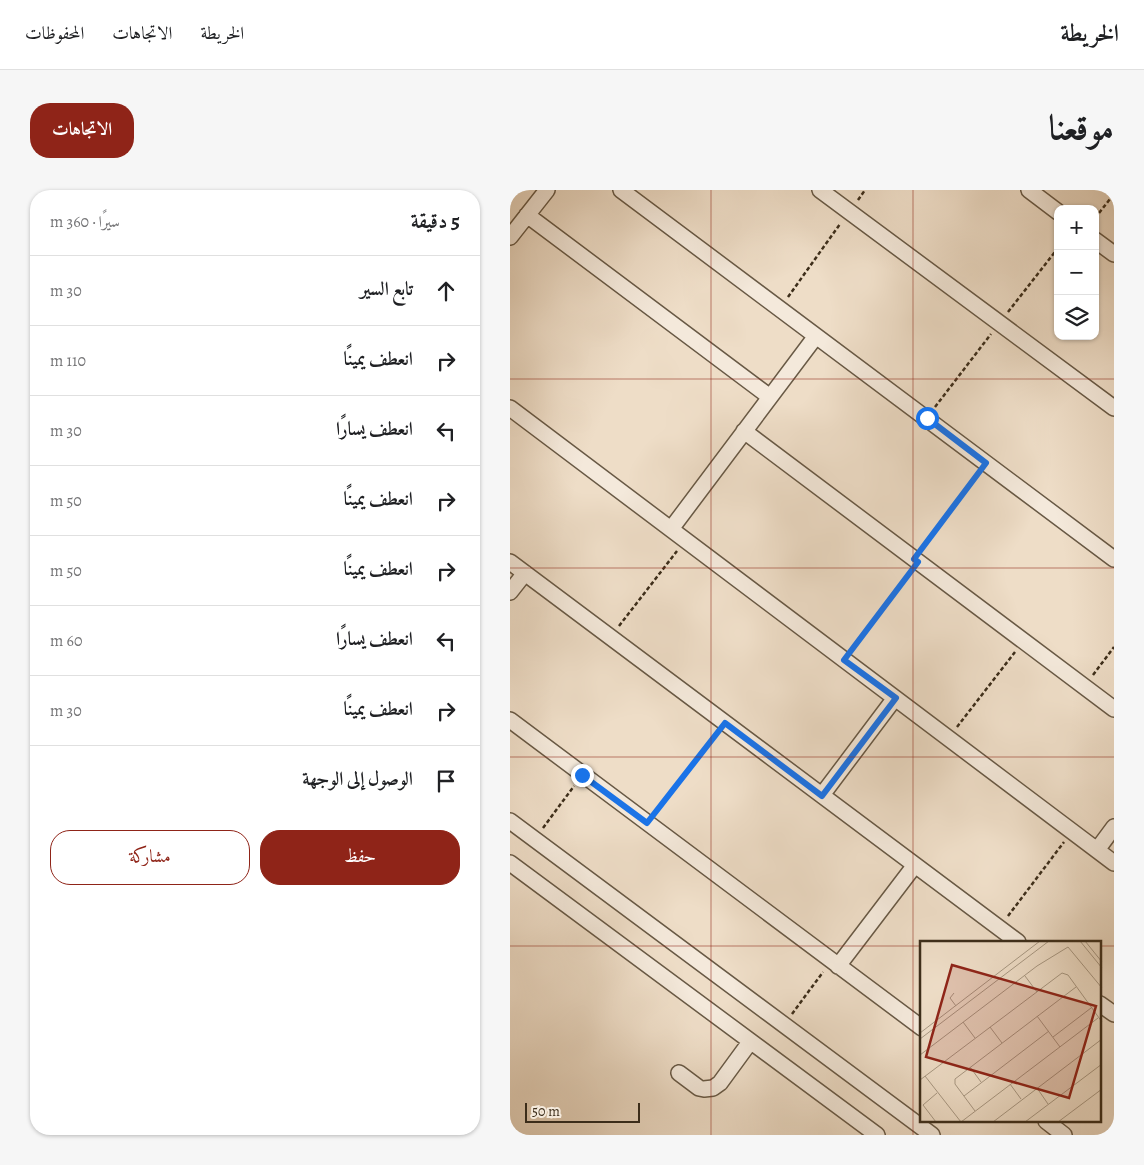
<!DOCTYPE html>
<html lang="ar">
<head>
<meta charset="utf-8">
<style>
  :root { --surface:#fff; --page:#f6f6f6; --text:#202124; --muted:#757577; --line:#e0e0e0; --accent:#8f2418 }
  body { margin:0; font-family:Alegreya,Amiri,serif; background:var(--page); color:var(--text); direction:rtl }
  .controls { position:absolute; right:15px; top:15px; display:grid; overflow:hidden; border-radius:10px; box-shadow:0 1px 4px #0004 }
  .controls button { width:45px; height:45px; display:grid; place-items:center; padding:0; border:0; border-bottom:1px solid var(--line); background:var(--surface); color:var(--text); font:25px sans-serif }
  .scale { position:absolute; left:15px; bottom:12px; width:115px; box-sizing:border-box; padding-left:5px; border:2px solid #3c2d1a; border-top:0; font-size:14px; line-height:18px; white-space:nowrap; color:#3c2d1a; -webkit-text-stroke:4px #f4e9db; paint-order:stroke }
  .stop { position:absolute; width:15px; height:15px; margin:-11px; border:4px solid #1a73e8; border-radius:50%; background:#fff }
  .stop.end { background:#1a73e8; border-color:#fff; box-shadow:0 1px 5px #0008 }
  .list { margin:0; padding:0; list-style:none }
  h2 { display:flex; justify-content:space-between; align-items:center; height:65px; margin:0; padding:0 20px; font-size:21px }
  h2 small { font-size:16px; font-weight:400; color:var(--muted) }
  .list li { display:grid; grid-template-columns:32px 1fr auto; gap:15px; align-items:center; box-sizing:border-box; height:70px; padding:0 20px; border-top:1px solid var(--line) }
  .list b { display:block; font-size:19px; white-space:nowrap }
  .list em { font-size:16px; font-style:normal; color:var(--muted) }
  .actions { display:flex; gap:10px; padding:15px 20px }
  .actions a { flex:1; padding:11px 0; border:1px solid var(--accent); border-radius:20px; text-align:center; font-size:18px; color:var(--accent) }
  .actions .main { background:var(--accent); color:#fff }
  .icon { flex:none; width:28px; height:28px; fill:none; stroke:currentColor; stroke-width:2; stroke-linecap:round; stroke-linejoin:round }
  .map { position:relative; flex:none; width:604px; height:945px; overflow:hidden; direction:ltr; border-radius:20px }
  header { display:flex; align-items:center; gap:30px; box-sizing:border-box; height:70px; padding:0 25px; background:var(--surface); border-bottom:1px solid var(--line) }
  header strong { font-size:24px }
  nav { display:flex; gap:28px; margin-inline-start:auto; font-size:18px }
  .intro { display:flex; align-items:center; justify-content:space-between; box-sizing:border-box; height:120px; padding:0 30px }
  h1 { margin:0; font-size:35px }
  .button { padding:12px 22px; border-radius:20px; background:var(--accent); color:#fff; font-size:18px; font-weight:700 }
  main { display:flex; gap:30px; padding:0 30px }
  aside { flex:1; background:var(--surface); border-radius:20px; box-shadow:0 1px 4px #0004 }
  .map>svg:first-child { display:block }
</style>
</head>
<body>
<header>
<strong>الخريطة</strong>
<nav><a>الخريطة</a><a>الاتجاهات</a><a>المحفوظات</a></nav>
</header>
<div class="intro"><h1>موقعنا</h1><a class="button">الاتجاهات</a></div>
<main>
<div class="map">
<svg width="604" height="945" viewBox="0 0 604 945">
  <rect width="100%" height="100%" fill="#eeddc7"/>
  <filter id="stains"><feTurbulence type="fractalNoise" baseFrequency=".004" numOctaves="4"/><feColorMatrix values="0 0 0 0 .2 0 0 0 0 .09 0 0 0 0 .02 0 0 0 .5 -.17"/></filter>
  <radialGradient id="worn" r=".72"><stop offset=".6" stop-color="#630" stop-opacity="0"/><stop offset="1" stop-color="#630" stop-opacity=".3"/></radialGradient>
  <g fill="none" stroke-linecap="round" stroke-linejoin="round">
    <g stroke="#685945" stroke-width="18">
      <path id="minor" d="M111,0L604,369
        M310,0L604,218
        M519,0L548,22
        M17,25L260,207
        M0,47L37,0
        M585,50L604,64
        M0,218L604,673
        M234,241L604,519
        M161,339L306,146
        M0,372L508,752
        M0,402L15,383
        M0,530L412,838
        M312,605L385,508
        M0,631L422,945
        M587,660L604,637
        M0,673L367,945
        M328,776L405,675
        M590,814L604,824
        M169,883L189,898L194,899L203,898L210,893L240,852
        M536,931L554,945"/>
    </g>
    <path stroke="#3c2d1a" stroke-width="2.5" stroke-dasharray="4 2.5" stroke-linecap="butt" d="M348,10L355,0
      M585,28L604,4
      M278,107L330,34
      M498,122L548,58
      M425,217L481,144
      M412,358L468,284
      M109,436L167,361
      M343,458L400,383
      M583,485L604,457
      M447,537L505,462
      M145,622L207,543
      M33,638L64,596
      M498,726L554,652
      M282,824L313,782"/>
    <use href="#minor" stroke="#f4e9db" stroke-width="15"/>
  </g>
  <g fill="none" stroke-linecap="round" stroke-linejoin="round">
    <path stroke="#1a73e8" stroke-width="6" d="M72,585L137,633L215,533L312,606L386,508L334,470L408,372L404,369L476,273L417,228"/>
  </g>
  <path fill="none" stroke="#8f2418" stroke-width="1" stroke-opacity="0.55" d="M201,0V945M403,0V945M0,189H604M0,378H604M0,567H604M0,756H412M590,756H604"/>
  <g transform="translate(410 751)">
    <rect width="181" height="181" fill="#eeddc7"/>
    <path fill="none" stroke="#a79782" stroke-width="1" d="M160,0L182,27M165,0L182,21M148,6L182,47M105,35L117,51M34,52L30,57L36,65M117,75L140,106M43,81L55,97M70,86L82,102M0,92L120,0M133,96L171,67M0,98L129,0M0,114L117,25L148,6M50,126L61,141M5,135L41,181L178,77M0,139L142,32L148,34L182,81M90,143L101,158M117,147L128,163M44,155L129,90M55,170L35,143V138L156,46M16,181L3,164L17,152M73,181L182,98M105,181L182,123M138,181L182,148"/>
    <path fill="#8f2418" fill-opacity="0.15" stroke="#8f2418" stroke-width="2.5" d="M32,24L176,65L149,157L6,116Z"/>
    <rect width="181" height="181" fill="none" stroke="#3c2d1a" stroke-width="2.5"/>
  </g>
  <rect width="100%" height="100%" filter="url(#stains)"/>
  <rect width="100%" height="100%" fill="url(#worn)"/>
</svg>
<div class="controls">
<button>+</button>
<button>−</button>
<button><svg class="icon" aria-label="layers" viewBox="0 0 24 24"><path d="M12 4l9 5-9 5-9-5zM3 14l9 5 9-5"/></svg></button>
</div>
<div class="scale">50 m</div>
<div class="stop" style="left:417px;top:228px"></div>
<div class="stop end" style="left:72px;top:585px"></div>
</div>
<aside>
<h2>5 دقيقة<small>سيرًا · 360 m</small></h2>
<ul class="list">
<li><svg class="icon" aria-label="ahead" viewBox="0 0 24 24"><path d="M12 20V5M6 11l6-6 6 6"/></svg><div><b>تابع السير</b></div><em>30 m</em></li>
<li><svg class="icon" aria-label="right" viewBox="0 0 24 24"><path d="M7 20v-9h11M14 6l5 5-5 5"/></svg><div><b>انعطف يمينًا</b></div><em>110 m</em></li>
<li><svg class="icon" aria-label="left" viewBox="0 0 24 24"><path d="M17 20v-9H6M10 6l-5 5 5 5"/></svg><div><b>انعطف يسارًا</b></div><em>30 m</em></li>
<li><svg class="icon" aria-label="right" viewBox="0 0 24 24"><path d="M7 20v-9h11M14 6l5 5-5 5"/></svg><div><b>انعطف يمينًا</b></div><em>50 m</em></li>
<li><svg class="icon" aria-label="right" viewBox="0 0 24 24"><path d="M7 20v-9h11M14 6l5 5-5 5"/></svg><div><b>انعطف يمينًا</b></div><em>50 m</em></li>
<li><svg class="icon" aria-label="left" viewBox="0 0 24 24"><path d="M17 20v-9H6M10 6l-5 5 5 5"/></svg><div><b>انعطف يسارًا</b></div><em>60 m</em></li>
<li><svg class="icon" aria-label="right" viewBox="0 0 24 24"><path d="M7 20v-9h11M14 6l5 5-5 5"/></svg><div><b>انعطف يمينًا</b></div><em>30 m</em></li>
<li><svg class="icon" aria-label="arrive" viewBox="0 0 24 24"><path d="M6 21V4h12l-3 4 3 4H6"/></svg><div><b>الوصول إلى الوجهة</b></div></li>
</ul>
<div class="actions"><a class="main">حفظ</a><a>مشاركة</a></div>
</aside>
</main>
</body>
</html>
